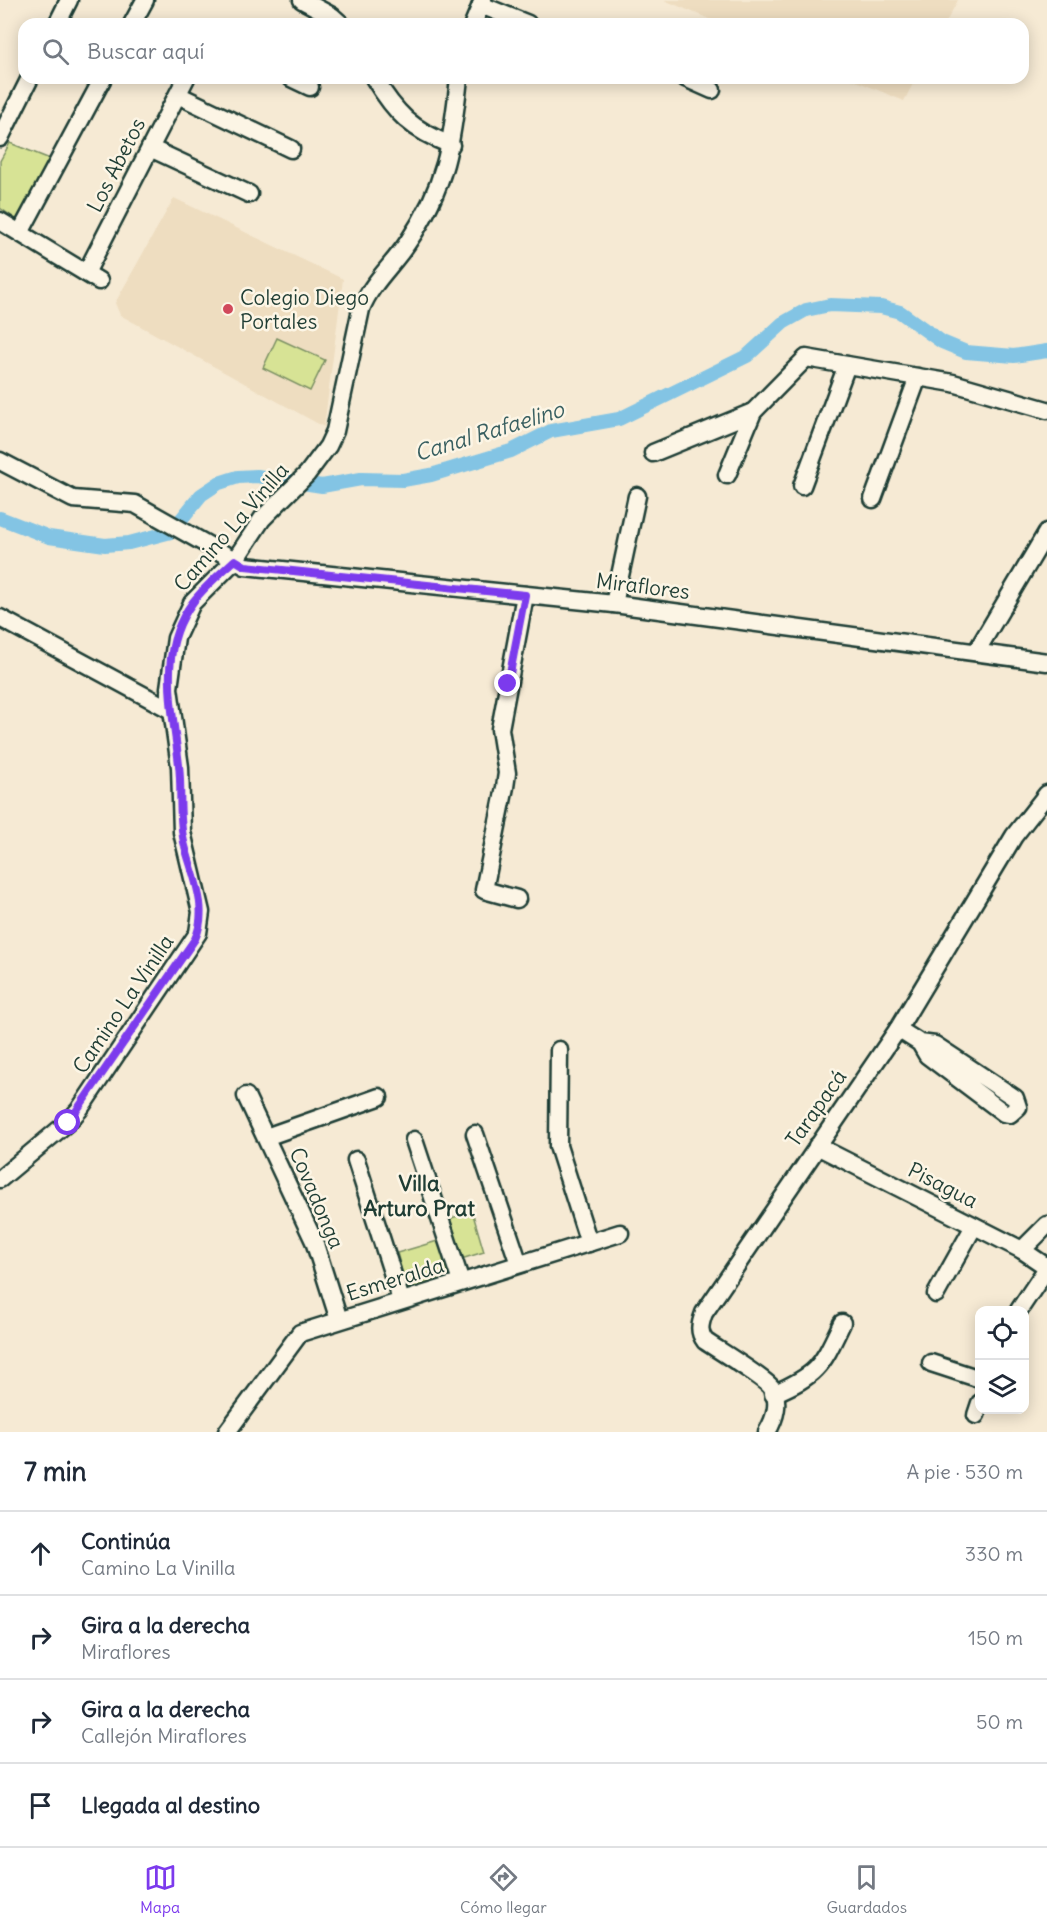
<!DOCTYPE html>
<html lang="es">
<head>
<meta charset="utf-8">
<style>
	body { margin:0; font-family:Delius,sans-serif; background:#f2f2f3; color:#1f2937 }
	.controls { position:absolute; right:18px; bottom:18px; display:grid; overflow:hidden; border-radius:12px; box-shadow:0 3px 15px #0003 }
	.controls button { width:54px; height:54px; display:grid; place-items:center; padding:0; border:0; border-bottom:2px solid #e0e1e3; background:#fff; color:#1f2937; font:30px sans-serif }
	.stop { position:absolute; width:18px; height:18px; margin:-14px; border:4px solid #7c3aed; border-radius:50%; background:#fff }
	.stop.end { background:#7c3aed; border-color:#fff; box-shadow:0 2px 6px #0008 }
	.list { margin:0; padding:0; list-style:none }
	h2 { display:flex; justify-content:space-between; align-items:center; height:78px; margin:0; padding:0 24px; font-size:26px }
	h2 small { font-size:20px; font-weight:400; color:#747a83 }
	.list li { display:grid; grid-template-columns:39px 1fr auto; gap:18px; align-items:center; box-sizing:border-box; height:84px; padding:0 24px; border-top:2px solid #e0e1e3 }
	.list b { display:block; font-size:22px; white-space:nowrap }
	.list p { margin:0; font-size:20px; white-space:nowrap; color:#747a83 }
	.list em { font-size:20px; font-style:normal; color:#747a83 }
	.icon { flex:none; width:33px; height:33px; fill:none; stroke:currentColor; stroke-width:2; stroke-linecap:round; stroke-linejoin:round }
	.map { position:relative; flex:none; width:1047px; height:1432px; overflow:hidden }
	.search { position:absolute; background:#fff; box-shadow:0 3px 15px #0003; left:18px; right:18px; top:18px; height:66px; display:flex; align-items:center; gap:15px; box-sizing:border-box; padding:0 21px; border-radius:18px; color:#747a83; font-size:22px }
	.sheet { height:414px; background:#fff }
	nav { display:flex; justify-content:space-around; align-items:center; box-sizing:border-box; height:84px; border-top:2px solid #e0e1e3; background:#fff; font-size:16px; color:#747a83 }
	nav a { display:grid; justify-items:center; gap:3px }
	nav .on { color:#7c3aed }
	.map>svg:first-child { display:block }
	.built { fill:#eeddc0 }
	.green { fill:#d7e395; stroke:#7b9064; stroke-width:1.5 }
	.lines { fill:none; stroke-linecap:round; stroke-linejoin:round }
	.canal { stroke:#83c4e4; stroke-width:14 }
	.minor-casing { stroke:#1f3d34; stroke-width:21 }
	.minor { stroke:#fcf5e5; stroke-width:16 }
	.route { stroke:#7c3aed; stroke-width:8 }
	.poi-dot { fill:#d1495b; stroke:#fcf5e5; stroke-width:2 }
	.labels { text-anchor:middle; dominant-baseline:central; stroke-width:5; stroke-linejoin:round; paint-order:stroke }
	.street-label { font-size:21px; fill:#1f3d34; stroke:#fcf5e5 }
	.poi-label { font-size:21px; fill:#1f3d34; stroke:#fcf5e5; text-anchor:start }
	.water-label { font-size:22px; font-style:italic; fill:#385f60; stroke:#fcf5e5 }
	.neighbourhood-label { font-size:22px; font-weight:bold; fill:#1f3d34; stroke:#fcf5e5 }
</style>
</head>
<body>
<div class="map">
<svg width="1047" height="1432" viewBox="0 0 1047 1432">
	<rect width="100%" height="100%" fill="#f6ead4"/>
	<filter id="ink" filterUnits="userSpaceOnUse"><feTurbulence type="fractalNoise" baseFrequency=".0167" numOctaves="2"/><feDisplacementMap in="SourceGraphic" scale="12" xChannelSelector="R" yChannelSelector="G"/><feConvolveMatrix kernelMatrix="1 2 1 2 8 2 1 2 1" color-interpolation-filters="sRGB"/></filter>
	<g filter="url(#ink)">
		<g class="built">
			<path d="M664,0h294l-13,24h-224z"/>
			<path d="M849,78h67l-12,23z"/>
			<path d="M174,198l169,81 -19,148 -204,-112 -5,-12z"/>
		</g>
		<g class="green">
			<path d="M10,143l40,16 -31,62 -19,-13v-47z"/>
			<path d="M277,338l48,22 -15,31 -47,-23z"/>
			<path d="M472,1211l12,41 -23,7 -12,-40z"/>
			<path d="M441,1240l13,38 -46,15 -11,-40z"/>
		</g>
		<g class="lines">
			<path class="canal" d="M0,518l49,19 56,8 24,-2 42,-11 30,-37 18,-12 19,-6 19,-1 65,10 39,-7 42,1 28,-5 80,-24 40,-20 68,-12 128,-63 36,-33 23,-13 24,-5 51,2 19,5 42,30 24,10 48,4 33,-5"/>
			<g class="minor-casing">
				<g id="minor">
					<path d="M302,0l30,16 9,8"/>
					<path d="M481,5l47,19"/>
					<path d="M57,24l12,-24"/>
					<path d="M132,24l13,-24"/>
					<path d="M473,24l10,-24"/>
					<path d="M291,78l19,9"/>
					<path d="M374,78c22,36 38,52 77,67"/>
					<path d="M685,78l27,12"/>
					<path d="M178,95l113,54"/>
					<path d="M0,138l30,-60"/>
					<path d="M150,148l99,46"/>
					<path d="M0,221l99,60"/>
					<path d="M20,233l83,-155"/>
					<path d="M86,273l100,-195"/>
					<path d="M653,453l100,-41"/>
					<path d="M0,461l73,38 62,5 110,62 369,38 433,58"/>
					<path d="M727,475l26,-63 53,-54 147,25 94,27"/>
					<path d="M802,486l45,-121"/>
					<path d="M873,499l45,-122"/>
					<path d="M614,604l23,-108"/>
					<path d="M0,618l171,92"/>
					<path d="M976,652l71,-120"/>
					<path d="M517,899l-33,-9 21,-103 2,-14 -7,-44 25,-134"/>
					<path d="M898,1029l22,14 15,2 80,53 3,9 -8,7 -6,-1 -77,-58 -7,-12"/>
					<path d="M559,1050l-1,96 31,97"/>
					<path d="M246,1096l68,145 25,79"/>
					<path d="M475,1134l44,130"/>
					<path d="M266,1137l113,-40"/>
					<path d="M414,1140l47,142"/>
					<path d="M817,1146l205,104 25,17"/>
					<path d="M356,1160l45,140"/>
					<path d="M0,1179l67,-56 12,-13 119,-177 3,-21 -19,-80 -2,-65 -11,-79 7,-50 16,-35 43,-43 27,-41 45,-45 21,-28 7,-15 26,-122c10,-26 32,-44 47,-67 38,-56 44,-99 51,-164"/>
					<path d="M1022,1250l25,-25"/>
					<path d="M936,1294l38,-68"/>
					<path d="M1019,1310l28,-42"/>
					<path d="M931,1363l49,16"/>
					<path d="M773,1394c46,-20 48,-27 69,-71"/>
					<path d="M976,1415l4,-12"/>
					<path d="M227,1432l73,-99 320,-100"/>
					<path d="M767,1432c8,-13 14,-32 4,-45 -8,-10 -53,-37 -66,-46 -7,-9 -5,-17 -1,-28l194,-284 116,-193 33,-42"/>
				</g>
			</g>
			<use href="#minor" class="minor"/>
		</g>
	</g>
	<g class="lines" filter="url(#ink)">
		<path class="route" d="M68,1123l127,-184c15,-32 -4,-66 -11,-97 -6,-26 -2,-52 -5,-77 -6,-56 -23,-114 14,-163 12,-16 28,-29 42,-42l10,6 280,29 -17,89"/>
	</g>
	<circle class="poi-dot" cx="228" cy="309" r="6"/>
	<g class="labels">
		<g class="street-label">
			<text transform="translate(116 165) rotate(-63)">Los Abetos</text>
			<text transform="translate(231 527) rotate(-49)">Camino La Vinilla</text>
			<text transform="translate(643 586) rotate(7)">Miraflores</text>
			<text transform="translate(123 1004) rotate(-56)">Camino La Vinilla</text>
			<text transform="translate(816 1108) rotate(-55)">Tarapacá</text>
			<text transform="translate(943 1185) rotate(27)">Pisagua</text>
			<text transform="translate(317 1198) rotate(67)">Covadonga</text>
			<text transform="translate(395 1279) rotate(-17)">Esmeralda</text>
		</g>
		<g class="poi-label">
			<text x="240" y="297">Colegio Diego<tspan x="240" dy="24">Portales</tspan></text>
		</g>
		<g class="water-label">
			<text transform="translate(489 431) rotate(-17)">Canal Rafaelino</text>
		</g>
		<g class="neighbourhood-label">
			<text x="419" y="1183">Villa<tspan x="419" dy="25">Arturo Prat</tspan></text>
		</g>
	</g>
</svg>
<div class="controls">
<button><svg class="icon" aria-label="locate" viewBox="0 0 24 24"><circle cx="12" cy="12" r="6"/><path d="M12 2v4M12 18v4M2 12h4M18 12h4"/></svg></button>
<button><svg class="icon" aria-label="layers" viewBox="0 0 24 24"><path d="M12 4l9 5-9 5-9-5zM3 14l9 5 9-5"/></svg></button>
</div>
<div class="stop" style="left:68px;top:1123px"></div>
<div class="stop end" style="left:508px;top:684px"></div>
<div class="search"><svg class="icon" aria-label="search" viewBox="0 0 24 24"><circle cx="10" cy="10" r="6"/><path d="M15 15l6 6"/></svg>Buscar aquí</div>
</div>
<section class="sheet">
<h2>7 min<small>A pie · 530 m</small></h2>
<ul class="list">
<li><svg class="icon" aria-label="ahead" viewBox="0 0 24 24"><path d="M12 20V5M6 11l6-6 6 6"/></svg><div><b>Continúa</b><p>Camino La Vinilla</p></div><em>330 m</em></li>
<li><svg class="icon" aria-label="right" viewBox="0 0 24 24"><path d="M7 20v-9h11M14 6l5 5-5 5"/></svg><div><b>Gira a la derecha</b><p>Miraflores</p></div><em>150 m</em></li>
<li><svg class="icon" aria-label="right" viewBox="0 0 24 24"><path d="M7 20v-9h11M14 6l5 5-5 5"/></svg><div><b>Gira a la derecha</b><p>Callejón Miraflores</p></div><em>50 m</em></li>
<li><svg class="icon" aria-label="arrive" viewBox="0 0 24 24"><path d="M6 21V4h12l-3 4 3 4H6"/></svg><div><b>Llegada al destino</b></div></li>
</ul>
</section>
<nav>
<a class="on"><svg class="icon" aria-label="map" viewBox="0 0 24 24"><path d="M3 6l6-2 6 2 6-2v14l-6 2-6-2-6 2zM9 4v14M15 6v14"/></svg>Mapa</a>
<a><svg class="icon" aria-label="directions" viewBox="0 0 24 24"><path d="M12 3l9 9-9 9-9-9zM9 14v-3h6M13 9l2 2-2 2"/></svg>Cómo llegar</a>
<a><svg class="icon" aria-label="saved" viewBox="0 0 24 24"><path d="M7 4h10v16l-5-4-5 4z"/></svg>Guardados</a>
</nav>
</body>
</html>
